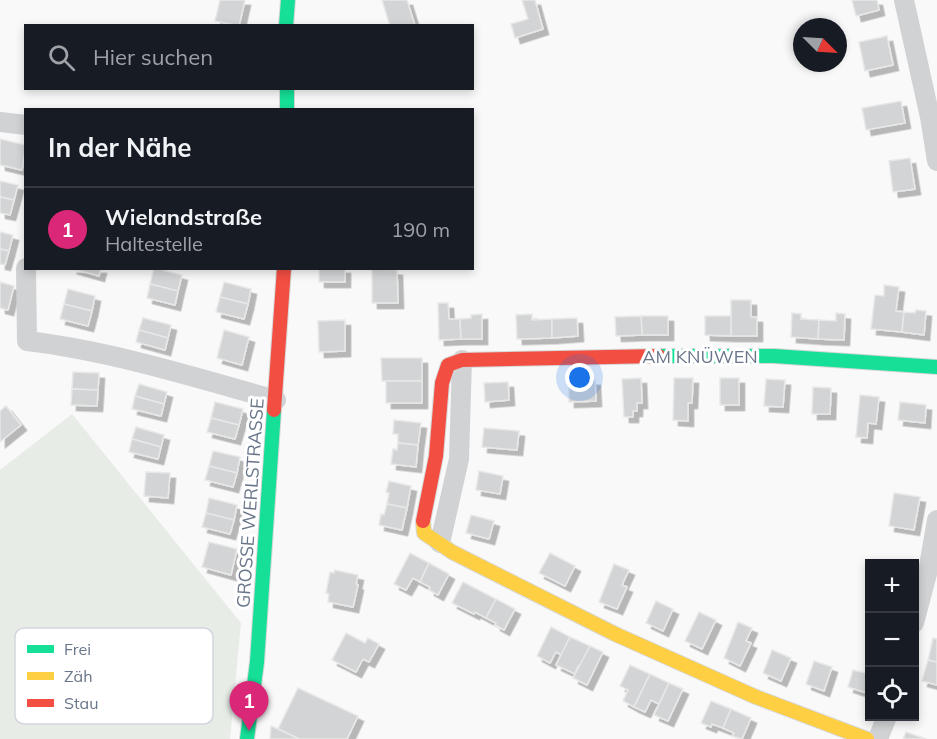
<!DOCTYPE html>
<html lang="de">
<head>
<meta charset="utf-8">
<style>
	body { margin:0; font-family:Mulish,sans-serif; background:#20242c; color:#f1f3f6 }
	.controls { position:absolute; right:18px; bottom:18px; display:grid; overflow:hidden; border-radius:0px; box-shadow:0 3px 9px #0003 }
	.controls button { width:54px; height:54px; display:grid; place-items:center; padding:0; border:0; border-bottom:2px solid #363941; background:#171b24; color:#f1f3f6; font:30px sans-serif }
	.compass { position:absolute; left:793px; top:18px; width:54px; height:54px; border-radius:50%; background:#171b24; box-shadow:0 3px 9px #0003; rotate:114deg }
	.you { position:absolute; left:580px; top:378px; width:21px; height:21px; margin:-15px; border:4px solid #fff; border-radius:50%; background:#1a73e8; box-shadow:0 0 0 9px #1a73e833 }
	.badge { display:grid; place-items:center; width:39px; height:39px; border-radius:50%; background:#db2777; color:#fff; font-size:20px; font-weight:700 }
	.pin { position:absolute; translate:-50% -50px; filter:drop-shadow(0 2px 3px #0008) }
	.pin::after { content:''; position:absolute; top:32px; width:21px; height:18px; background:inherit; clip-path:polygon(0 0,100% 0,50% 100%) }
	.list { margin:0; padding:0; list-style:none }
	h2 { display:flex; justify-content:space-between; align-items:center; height:78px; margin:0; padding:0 24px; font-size:26px }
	h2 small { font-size:20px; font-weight:400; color:#9ea1a6 }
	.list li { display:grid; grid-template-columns:39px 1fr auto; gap:18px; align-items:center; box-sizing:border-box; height:84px; padding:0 24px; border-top:2px solid #363941 }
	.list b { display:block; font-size:22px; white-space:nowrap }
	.list p { margin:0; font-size:20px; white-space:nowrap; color:#9ea1a6 }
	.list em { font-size:20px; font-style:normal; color:#9ea1a6 }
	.icon { flex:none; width:33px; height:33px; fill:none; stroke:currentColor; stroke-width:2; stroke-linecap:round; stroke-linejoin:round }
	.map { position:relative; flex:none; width:937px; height:739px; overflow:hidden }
	.search { position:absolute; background:#171b24; box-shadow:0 3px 9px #0003; left:24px; top:24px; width:450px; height:66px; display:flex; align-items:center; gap:15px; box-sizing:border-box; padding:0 21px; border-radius:0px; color:#9ea1a6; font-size:22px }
	.panel { position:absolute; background:#171b24; box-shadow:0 3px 9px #0003; left:24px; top:108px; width:450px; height:162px; border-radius:0px }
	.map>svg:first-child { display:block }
	.green { fill:#e8ece7 }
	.building { fill:#d3d4d5; stroke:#e8e8e8; stroke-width:1.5; filter:url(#shadow) }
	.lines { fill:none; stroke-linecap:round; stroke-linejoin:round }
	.fast-casing { stroke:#d6d7d8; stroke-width:16 }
	.slow-casing { stroke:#d6d7d8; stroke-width:16 }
	.jam-casing { stroke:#d6d7d8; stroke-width:16 }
	.street { stroke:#d1d2d4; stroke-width:20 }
	.fast { stroke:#16e098; stroke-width:14 }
	.slow { stroke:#ffcf43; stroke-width:14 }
	.jam { stroke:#f24e42; stroke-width:14 }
	.labels { text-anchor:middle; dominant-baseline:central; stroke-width:6; stroke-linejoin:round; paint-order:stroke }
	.street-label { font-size:18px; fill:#697589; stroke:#fff }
	.key { fill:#fff; stroke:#d2d6dc; stroke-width:1.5 }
	.key-label { font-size:16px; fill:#697589 }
</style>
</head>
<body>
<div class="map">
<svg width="937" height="739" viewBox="0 0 937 739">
	<defs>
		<filter id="shadow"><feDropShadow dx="5.5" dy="5.5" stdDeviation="0" flood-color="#0004"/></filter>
	</defs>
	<rect width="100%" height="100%" fill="#f9f9f9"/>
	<path class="green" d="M72,414l169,209 -11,116h-230v-269z"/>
	<g class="building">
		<path d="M220,0h25l-6,26 -24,-5z"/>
		<path d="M382,0h25l8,26h-25z"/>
		<path d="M522,0h13l8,29 -28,9 -4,-14 17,-5z"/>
		<path d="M852,0h25l2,10 -23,6z"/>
		<path d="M887,36l6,29 -28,6 -6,-29z"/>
		<path d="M901,101l4,22 -39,7 -4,-22z"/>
		<path d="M0,139l26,6 -4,25 -22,-5z"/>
		<path d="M910,158l5,31 -22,3 -4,-31z"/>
		<path d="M0,181l18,4 -4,15 -14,-3z"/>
		<path d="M0,197l14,3 -4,15 -10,-2z"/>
		<path d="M0,232l13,3 -4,16 -9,-2z"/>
		<path d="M0,249l9,2 -4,14 -5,-1z"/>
		<path d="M71,268h30l-2,8z"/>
		<path d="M154,268l28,7 -4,16 -28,-7z"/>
		<rect x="319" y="268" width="26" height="14"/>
		<path d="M372,268l25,2 1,33h-26z"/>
		<path d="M0,282l14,4 -6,24 -8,-2z"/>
		<path d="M224,282l27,7 -3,15 -28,-7z"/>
		<path d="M150,284l28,7 -3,14 -28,-7z"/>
		<path d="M884,285l15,2 -3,24 8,1 -2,20 -31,-3 4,-34 9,1z"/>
		<path d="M68,289l27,7 -3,15 -28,-7z"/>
		<path d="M220,297l28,7 -4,15 -28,-7z"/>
		<path d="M731,300h20v17h6v19h-26z"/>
		<path d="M438,303h10l1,16h11l1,20 -22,1z"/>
		<path d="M64,304l28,7 -4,15 -28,-7z"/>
		<path d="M916,310l10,1 -2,24 -22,-3 2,-20 11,1z"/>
		<path d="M792,313l9,1v5l18,1 -1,19 -27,-2z"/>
		<path d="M836,313l9,1 -1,26 -26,-1 1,-19 17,1z"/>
		<path d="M482,314v25h-21l-1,-20 11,-1v-3z"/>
		<path d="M532,314v6l20,-1v19l-35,1 -1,-24z"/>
		<path d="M641,316h27v19h-26z"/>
		<path d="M641,316l1,19 -26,1 -1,-19z"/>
		<path d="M705,316h26v20l-26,-1z"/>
		<path d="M143,318l28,7 -3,13 -29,-8z"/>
		<path d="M577,318l1,18 -26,2v-19z"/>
		<path d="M345,320v31l-26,1 -1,-31z"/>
		<path d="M139,330l29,8 -3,12 -29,-8z"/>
		<path d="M224,330l25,7 -7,28 -25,-7z"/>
		<path d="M381,358h41v23h-40z"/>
		<path d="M73,372l26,1 -1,17 -26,-1z"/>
		<path d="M641,378l1,25h-5v8h-4v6h-9l-2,-38z"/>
		<path d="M674,378h19l-1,25h-4v18l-15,-1z"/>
		<rect x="720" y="378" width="19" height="27"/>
		<path d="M766,379l19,1 -2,27 -19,-1z"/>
		<path d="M569,380h26l1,21 -27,1z"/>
		<rect x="386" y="381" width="36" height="22"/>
		<path d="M508,382l1,18 -24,2 -1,-19z"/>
		<path d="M139,384l28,8 -3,12 -29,-8z"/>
		<path d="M813,387l18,1 -1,26h-18z"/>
		<path d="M72,389l26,1 -1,16 -26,-1z"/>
		<path d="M860,395l19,2 -3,27 -8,-1 -1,15 -11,-1z"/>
		<path d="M135,396l29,8 -3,12 -29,-7z"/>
		<path d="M215,402l28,7 -4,16 -28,-7z"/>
		<path d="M900,402l26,3 -1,18 -27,-3z"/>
		<path d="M6,406l15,19 -21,17v-31z"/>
		<path d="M211,418l28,7 -4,14 -28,-7z"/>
		<path d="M394,420l27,3 -3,22 -20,-2v-9h-5z"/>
		<path d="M136,427l28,8 -3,12 -29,-8z"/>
		<path d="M484,428l35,3 -2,19 -35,-3z"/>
		<path d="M132,439l29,8 -3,12 -29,-7z"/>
		<path d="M398,443l20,2 -2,22 -25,-3 2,-15 4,1z"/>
		<path d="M213,451l27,6 -3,16 -28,-7z"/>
		<path d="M209,466l28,7 -4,14 -28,-7z"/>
		<path d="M479,471l24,5 -3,18 -24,-4z"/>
		<path d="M146,472l24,1 -2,25 -24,-2z"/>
		<path d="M389,481l22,5 -4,22 -20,-4 2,-11 -3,-1z"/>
		<path d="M894,493l26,4 -6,33 -25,-4z"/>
		<path d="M209,498l28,7 -3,15 -28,-7z"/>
		<path d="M387,504l20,4 -5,22 -23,-5 2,-11 3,1z"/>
		<path d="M206,513l28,7 -4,14 -28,-7z"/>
		<path d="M471,515l23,6 -5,18 -23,-6z"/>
		<path d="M209,542l28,7 -6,26 -29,-8z"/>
		<path d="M410,553l19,10 -9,19 -7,-4 -7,12 -12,-6z"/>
		<path d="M550,553l25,13 -10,20 -26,-13z"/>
		<path d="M429,563l20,11 -11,21 -9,-5 1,-3 -10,-5z"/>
		<path d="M614,564l15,6 -7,15 5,2 -10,22 -18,-7z"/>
		<path d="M335,570l23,5 -2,9 2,1 -5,22 -25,-5 1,-8 -3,-1 4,-21 4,1z"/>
		<path d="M463,582l33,17 -10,19 -11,-6 -1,2 -22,-11z"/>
		<path d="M496,599l19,10 -11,21 -9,-5 1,-2 -10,-5z"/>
		<path d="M656,601l17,8 -10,22 -17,-8z"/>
		<path d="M699,612l17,8 -14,29 -17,-8z"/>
		<path d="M738,622l14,6 -6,13 5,2 -11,23 -16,-8z"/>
		<path d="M551,627l19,10 -8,18 -6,-3 -6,11 -13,-7z"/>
		<path d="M346,633l19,10 3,-5 11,6 -10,18 -6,-3 -7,13 -24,-12z"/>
		<path d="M570,637l20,9 -10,21 -2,-1 -3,8 -19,-9z"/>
		<path d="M933,638l4,1v23l-9,-2z"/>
		<path d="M590,646l13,6 -16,33 -14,-7z"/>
		<path d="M772,650l19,8 -10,23 -18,-8z"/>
		<path d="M928,660l9,2v23l-15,-4z"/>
		<path d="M814,661l18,6 -8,24 -18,-7z"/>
		<path d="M630,665l20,9 -16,33 -11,-6 5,-11 -8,-4z"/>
		<path d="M853,670l17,4v20l-22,-7z"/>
		<path d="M650,674l19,9 -10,21 -8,-4 -6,12 -11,-5z"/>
		<path d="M669,683l14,6 -15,32 -14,-6z"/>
		<path d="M298,688l60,28 -11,23h-48l-21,-10z"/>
		<path d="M711,701l20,8 -8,19 -11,-4 -1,3 -10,-4z"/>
		<path d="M731,709l20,9 -9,21 -10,-3 2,-3 -11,-5z"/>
		<path d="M271,726l7,3 21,10h-29z"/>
		<path d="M906,732l20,7h-23z"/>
	</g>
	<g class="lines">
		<g class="fast-casing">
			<g id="fast">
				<path d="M286,26l2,-26"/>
				<path d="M287,88v22"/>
				<path d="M659,356h115l163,11"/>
				<path d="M247,739l10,-77 17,-252"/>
			</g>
		</g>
		<g class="slow-casing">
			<path id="slow" d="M423,521l1,12 28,19 163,82 141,63 111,42"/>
		</g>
		<g class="jam-casing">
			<g id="jam">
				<path d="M274,410l10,-142"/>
				<path d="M423,521l13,-65 6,-73 6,-18 14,-5 197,-4"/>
			</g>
		</g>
		<g class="street">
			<path d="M904,0l26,117 7,44"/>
			<path d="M0,122l26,3"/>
			<path d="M26,268l1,73c84,10 167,36 249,59"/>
			<path d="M440,543l19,-84 3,-99"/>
			<path d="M914,623l15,-57 8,-46"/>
			<path d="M878,739l9,-23"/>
		</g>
		<use href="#fast" class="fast"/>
		<use href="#slow" class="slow"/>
		<use href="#jam" class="jam"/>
	</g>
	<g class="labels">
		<g class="street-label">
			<text x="700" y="356">AM KNÜWEN</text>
			<text transform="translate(250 503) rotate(-86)">GROSSE WERLSTRASSE</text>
		</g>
	</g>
	<rect x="15" y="628" width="198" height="96" rx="9" class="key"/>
	<rect x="27" y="645" width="27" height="8" fill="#16e098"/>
	<rect x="27" y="672" width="27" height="8" fill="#ffcf43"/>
	<rect x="27" y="699" width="27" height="8" fill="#f24e42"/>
	<g class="key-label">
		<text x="64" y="655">Frei</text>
		<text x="64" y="682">Zäh</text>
		<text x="64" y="709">Stau</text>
	</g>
</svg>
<div class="controls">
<button>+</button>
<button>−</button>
<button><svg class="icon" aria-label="locate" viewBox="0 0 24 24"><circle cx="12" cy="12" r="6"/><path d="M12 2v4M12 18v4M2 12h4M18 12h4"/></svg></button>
</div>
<svg class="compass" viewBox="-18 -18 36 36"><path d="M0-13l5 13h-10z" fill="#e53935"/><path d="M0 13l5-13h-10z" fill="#9ea1a6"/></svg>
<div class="you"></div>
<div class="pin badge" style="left:249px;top:731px">1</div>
<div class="search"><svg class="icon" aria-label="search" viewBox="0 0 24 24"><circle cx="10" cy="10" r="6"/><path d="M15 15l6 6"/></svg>Hier suchen</div>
<section class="panel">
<h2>In der Nähe<small></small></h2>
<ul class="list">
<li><span class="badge">1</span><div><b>Wielandstraße</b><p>Haltestelle</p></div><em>190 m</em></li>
</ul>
</section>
</div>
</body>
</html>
